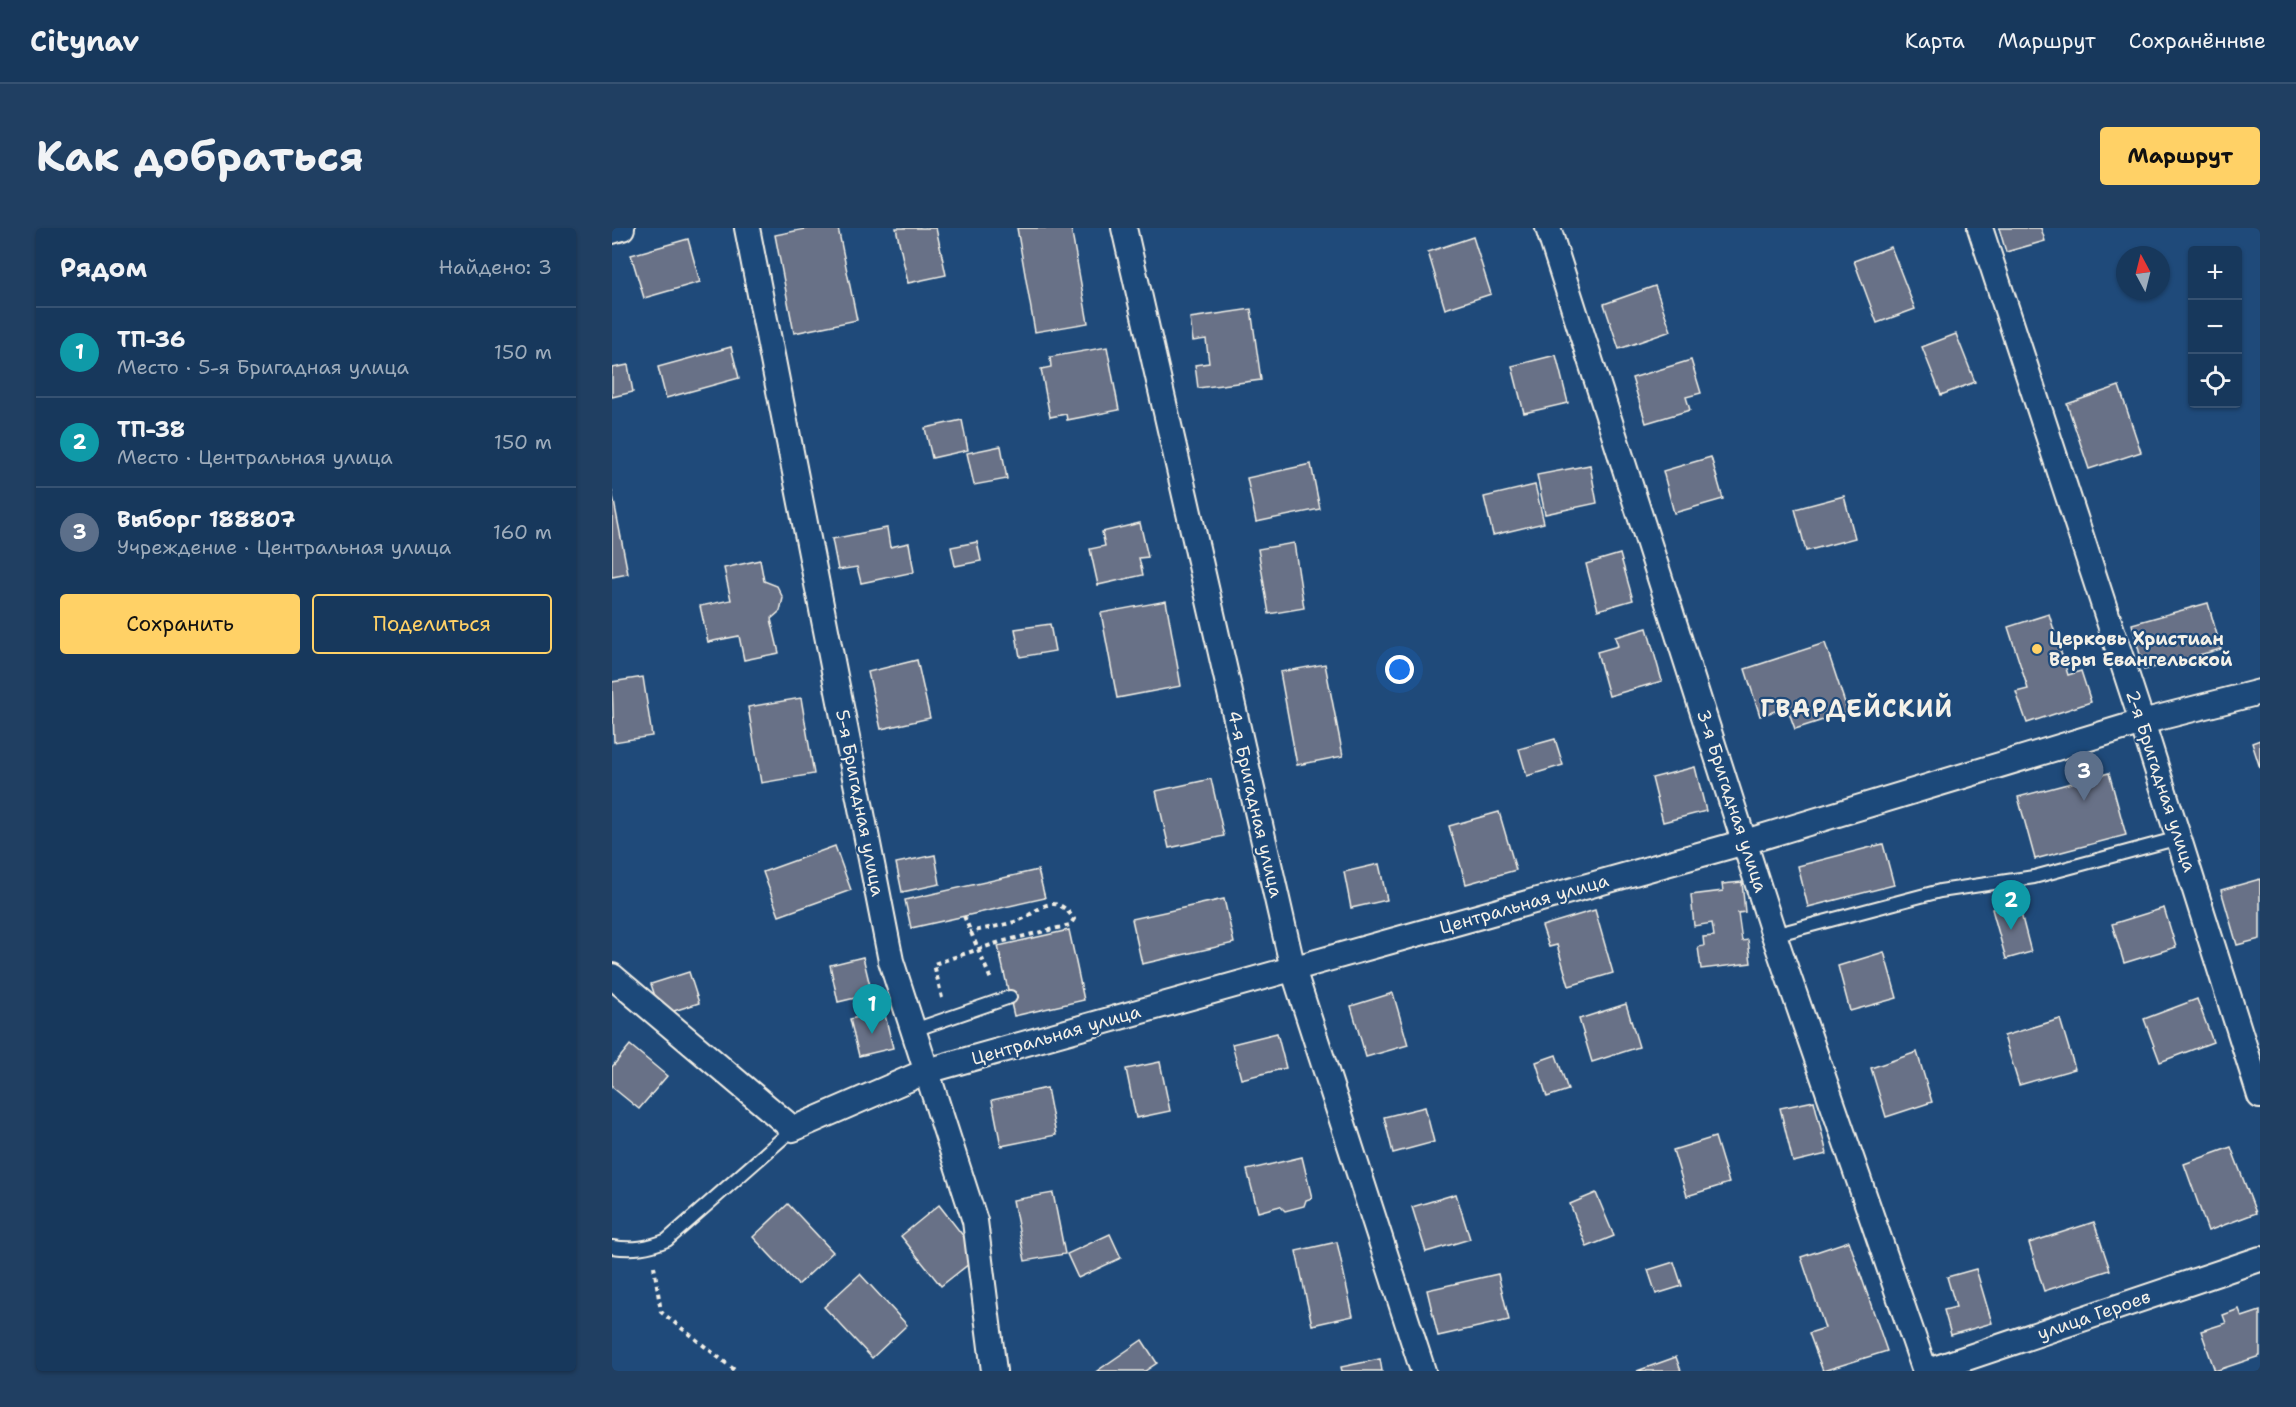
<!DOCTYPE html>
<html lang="ru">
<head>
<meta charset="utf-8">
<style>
	body { margin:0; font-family:"Shantell Sans",sans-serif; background:#203f62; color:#f1f3f6 }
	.controls { position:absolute; right:18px; top:18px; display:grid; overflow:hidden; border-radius:6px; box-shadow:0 2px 4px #0004 }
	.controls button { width:54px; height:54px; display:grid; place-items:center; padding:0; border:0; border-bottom:2px solid #365272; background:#17385c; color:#f1f3f6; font:30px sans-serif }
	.compass { position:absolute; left:1504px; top:18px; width:54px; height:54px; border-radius:50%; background:#17385c; box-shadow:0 2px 4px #0004; rotate:353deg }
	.you { position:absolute; left:788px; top:442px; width:21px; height:21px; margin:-15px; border:4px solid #fff; border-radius:50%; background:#1a73e8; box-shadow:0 0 0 9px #1a73e833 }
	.badge { display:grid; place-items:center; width:39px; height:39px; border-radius:50%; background:#ffd166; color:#fff; font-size:20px; font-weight:700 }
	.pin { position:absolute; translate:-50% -50px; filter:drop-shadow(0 2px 3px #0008) }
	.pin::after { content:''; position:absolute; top:32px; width:21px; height:18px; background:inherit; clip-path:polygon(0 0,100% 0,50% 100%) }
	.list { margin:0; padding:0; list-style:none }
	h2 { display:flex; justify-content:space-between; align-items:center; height:78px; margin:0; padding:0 24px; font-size:26px }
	h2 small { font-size:20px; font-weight:400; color:#9eacbb }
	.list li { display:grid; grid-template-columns:39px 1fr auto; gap:18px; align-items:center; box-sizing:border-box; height:90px; padding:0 24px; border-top:2px solid #365272 }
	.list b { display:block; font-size:22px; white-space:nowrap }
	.list p { margin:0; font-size:20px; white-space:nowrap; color:#9eacbb }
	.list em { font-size:20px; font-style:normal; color:#9eacbb }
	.actions { display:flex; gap:12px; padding:18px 24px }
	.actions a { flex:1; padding:14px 0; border:2px solid #ffd166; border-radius:6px; text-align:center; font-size:21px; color:#ffd166 }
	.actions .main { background:#ffd166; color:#111 }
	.icon { flex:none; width:33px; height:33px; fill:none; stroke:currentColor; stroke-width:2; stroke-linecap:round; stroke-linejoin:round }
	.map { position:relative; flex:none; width:1648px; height:1143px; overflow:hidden; border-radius:6px }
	header { display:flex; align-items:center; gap:36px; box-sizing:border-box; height:84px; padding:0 30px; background:#17385c; border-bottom:2px solid #365272 }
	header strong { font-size:28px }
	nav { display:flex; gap:33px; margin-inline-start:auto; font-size:21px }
	.intro { display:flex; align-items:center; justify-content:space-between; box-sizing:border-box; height:144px; padding:0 36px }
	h1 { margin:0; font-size:42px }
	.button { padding:15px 27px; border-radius:6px; background:#ffd166; color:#111; font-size:21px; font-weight:700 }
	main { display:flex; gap:36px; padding:0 36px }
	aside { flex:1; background:#17385c; border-radius:6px; box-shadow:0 2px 4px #0004 }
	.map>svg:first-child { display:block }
	.building { fill:#677187; stroke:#f4f1e8; stroke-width:1.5 }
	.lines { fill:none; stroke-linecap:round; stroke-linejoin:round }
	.lane-casing { stroke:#f4f1e8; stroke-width:16 }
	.street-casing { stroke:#f4f1e8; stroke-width:28 }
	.path { stroke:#f4f1e8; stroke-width:4; stroke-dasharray:4.5 4.5; stroke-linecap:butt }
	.lane { stroke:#1f4a7a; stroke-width:12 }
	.street { stroke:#1f4a7a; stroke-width:24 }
	.poi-dot { fill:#ffd166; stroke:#1f4a7a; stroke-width:2 }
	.labels { text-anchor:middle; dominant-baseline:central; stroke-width:4.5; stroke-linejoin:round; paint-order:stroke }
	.poi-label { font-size:18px; font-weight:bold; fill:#f4f1e8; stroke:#1f4a7a; text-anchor:start }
	.street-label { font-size:18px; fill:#f4f1e8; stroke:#1f4a7a }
	.district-label { font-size:24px; font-weight:bold; letter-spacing:1.5px; fill:#f4f1e8; stroke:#1f4a7a }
</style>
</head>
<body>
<header>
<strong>Citynav</strong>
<nav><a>Карта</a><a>Маршрут</a><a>Сохранённые</a></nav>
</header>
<div class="intro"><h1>Как добраться</h1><a class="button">Маршрут</a></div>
<main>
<aside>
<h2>Рядом<small>Найдено: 3</small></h2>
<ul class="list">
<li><span class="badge" style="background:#0f9aa8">1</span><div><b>ТП-36</b><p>Место · 5-я Бригадная улица</p></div><em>150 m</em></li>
<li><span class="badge" style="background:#0f9aa8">2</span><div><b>ТП-38</b><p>Место · Центральная улица</p></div><em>150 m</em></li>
<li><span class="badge" style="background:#5c6f8a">3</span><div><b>Выборг 188807</b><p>Учреждение · Центральная улица</p></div><em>160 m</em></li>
</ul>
<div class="actions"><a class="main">Сохранить</a><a>Поделиться</a></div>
</aside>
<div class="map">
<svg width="1648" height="1143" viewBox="0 0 1648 1143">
	<rect width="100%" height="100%" fill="#1f4a7a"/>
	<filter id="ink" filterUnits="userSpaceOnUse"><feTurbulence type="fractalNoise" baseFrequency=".0167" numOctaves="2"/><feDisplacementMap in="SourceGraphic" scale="12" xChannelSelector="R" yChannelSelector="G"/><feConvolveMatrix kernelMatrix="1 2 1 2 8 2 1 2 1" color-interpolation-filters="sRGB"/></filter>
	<g filter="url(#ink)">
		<g class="building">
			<path d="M198,0h28l19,92 -63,13 -19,-98z"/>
			<path d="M284,0h40l10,47 -38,8z"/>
			<path d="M405,0h54l17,95 -53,9z"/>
			<path d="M1387,0h42l4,13 -39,11z"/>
			<path d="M861,9l18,57 -46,15 -17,-57z"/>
			<path d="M76,11l12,43 -56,16 -13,-43z"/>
			<path d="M1279,19l24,62 -38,14 -23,-62z"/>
			<path d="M1043,58l16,45 -52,18 -15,-45z"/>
			<path d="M639,81l10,71 -63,8 -3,-23 14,-2 -3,-24 -13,2 -3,-23z"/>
			<path d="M1344,106l19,48 -34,13 -19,-48z"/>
			<path d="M119,119l8,31 -73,20 -8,-31z"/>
			<path d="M495,119l12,63 -52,10 -1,-6 -16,3 -9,-48 10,-2 -1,-10z"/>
			<path d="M944,127l12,48 -44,10 -12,-47z"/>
			<path d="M1079,132l10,33 -15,4 4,13 -44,13 -14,-45z"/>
			<path d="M16,137l5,27 -21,5v-29z"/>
			<path d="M1507,158l22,66 -52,17 -22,-65z"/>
			<path d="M350,192l6,30 -36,8 -7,-30z"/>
			<path d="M389,218l6,33 -33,6 -7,-32z"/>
			<path d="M1099,229l12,42 -49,14 -11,-42z"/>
			<path d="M699,236l9,45 -64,13 -9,-44z"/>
			<path d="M978,237l7,38 -52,11 -8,-39z"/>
			<path d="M923,257l9,38 -51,12 -9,-38z"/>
			<path d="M0,263l16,83 -16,3z"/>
			<path d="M1232,268l11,42 -49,13 -11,-42z"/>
			<path d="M528,295l8,34 -9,1 4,17 -45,10 -8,-36 15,-3 -3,-14z"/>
			<path d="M275,300l3,19 19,-4 5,29 -53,11 -4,-16 -19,3 -6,-31z"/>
			<path d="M365,314l4,19 -26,5 -4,-19z"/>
			<path d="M682,315l10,65 -35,6 -11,-65z"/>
			<path d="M1008,326l13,46 -35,10 -12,-46z"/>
			<path d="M148,332l4,21 13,5 6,12 -3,13 -9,8 8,34 -35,7 -5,-24 -31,6 -8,-36 31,-6 -7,-32z"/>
			<path d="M554,373l15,85 -64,12 -16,-85z"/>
			<path d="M1596,375l13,46 -77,21 -12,-46z"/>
			<path d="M1437,386l19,61 13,-4 10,31 -64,21 -11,-31 12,-3 -20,-62z"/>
			<path d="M438,396l5,27 -35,6 -5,-28z"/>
			<path d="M1035,400l15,53 -53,15 -12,-44 21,-6 -3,-9z"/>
			<path d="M1213,415l23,69 -53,17 -8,-22 -27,9 -15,-47z"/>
			<path d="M305,432l13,58 -49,11 -13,-57z"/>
			<path d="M713,436l18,92 -46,9 -17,-93z"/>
			<path d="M31,449l9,59 -38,6 -2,-60z"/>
			<path d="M189,470l13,76 -53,9 -13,-76z"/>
			<path d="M943,511l8,26 -36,11 -8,-27z"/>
			<path d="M1648,512v28l-8,-25z"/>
			<path d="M1083,539l11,44 -43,11 -11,-44z"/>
			<path d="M1497,545l17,62 -91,24 -17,-62z"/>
			<path d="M599,551l13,57 -55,12 -13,-57z"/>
			<path d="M887,584l17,58 -50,14 -17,-58z"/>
			<path d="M1271,616l11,41 -86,22 -10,-41z"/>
			<path d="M223,618l16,44 -72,26 -16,-44z"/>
			<path d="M323,627l5,29 -38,8 -6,-29z"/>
			<path d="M767,636l8,36 -36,8 -7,-36z"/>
			<path d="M426,642l7,28 -134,30 -6,-28z"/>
			<path d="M1648,651v60l-23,6 -16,-55z"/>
			<path d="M1130,654l3,30 -7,1 4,28 6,-1 3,23 -50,6 -3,-22 6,-1 -1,-9 11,-1 -2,-13 -18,3 -3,-31 32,-4 -1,-7z"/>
			<path d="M612,671l10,44 -92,21 -10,-45z"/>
			<path d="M1406,674l13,50 -25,7 -14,-50z"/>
			<path d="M1552,680l12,39 -52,16 -12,-39z"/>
			<path d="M983,682l18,63 -44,13 -12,-41 -8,2 -7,-21z"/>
			<path d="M457,702l15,70 -70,16 -16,-70z"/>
			<path d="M1272,724l13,46 -47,13 -12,-45z"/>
			<path d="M251,729l9,37 -34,8 -8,-37z"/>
			<path d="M77,744l10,31 -38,12 -10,-31z"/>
			<path d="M781,765l15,52 -42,12 -15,-51z"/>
			<path d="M1585,771l16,43 -53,20 -16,-43z"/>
			<path d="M1014,776l13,43 -47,15 -13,-43z"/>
			<path d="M272,783l9,37 -34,8 -9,-37z"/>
			<path d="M1448,791l15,50 -56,16 -15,-49z"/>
			<path d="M665,805l9,35 -45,11 -9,-35z"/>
			<path d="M18,817l37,31 -28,33 -27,-22v-20z"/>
			<path d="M1305,824l15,50 -46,15 -15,-49z"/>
			<path d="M944,827l12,35 -21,7 -11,-35z"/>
			<path d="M548,834l10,49 -34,7 -10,-49z"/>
			<path d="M435,860l9,47 -55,11 -9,-46z"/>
			<path d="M1202,873l13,53 -34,8 -13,-54z"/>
			<path d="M813,879l9,35 -41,11 -9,-36z"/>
			<path d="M1103,909l14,46 -42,13 -14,-46z"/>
			<path d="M1619,919l25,66 -48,18 -24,-67z"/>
			<path d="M690,929l10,41 -6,2 -2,6 -19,5 -5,-5 -22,6 -11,-42z"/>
			<path d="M441,965l12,61 -40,7 -12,-61z"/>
			<path d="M984,965l18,43 -27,11 -17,-43z"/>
			<path d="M844,966l14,45 -44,13 -14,-45z"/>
			<path d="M176,976l45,48 -35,33 -45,-48z"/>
			<path d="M327,977l40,51 -38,30 -40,-50z"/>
			<path d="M1482,994l16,48 -66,21 -15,-48z"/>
			<path d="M498,1006l11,24 -43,20 -11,-24z"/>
			<path d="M1237,1013l38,110 -64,20 -14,-38 16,-5 -24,-71z"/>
			<path d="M725,1014l16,74 -41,9 -16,-74z"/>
			<path d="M1062,1034l8,24 -26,8 -8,-24z"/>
			<path d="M1364,1041l16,54 -41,12 -7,-25 12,-3 -9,-30z"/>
			<path d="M248,1046l47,51 -35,33 -48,-51z"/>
			<path d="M886,1046l11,46 -71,16 -11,-46z"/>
			<path d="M1627,1081l3,8 18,-6v45l-45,15 -14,-40 25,-8 -3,-8z"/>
			<path d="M530,1112l15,23 -12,8h-48z"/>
			<path d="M1064,1129l5,14h-44z"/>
			<path d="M768,1131l2,12h-40l-1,-4z"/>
		</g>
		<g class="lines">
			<g class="lane-casing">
				<g id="lane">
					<path d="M1162,707l166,-44 94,-14 145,-39"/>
					<path d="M302,802l96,-33"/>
					<path d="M0,1019c21,3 36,1 55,-7l126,-111"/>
				</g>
			</g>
			<g class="street-casing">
				<g id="street">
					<path d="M135,0l144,733 84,260 19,150"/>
					<path d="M512,0l169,741 130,402"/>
					<path d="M936,0l226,707 151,436"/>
					<path d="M1368,0l162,494 118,374"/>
					<path d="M0,3l10,-3"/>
					<path d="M0,748l181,153 134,-58 818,-229 397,-120 118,-30"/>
					<path d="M1316,1143l332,-112"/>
				</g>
			</g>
			<g class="path">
				<path d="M352,688l28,66"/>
				<path d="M330,770l-8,-34 66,-22 70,-17 4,-6c-22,-32 -37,-4 -57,2 -15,5 -31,7 -47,11"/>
				<path d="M42,1038l7,46 75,59"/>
			</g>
			<use href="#lane" class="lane"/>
			<use href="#street" class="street"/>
		</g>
	</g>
	<circle class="poi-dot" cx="1425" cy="421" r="6"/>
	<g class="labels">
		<g class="poi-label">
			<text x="1437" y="411">Церковь Христиан<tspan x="1437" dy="21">Веры Евангельской</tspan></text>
		</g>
		<g class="street-label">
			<text transform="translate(1549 553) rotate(72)">2-я Бригадная улица</text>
			<text transform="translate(1120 573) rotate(72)">3-я Бригадная улица</text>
			<text transform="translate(248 575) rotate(79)">5-я Бригадная улица</text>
			<text transform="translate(643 576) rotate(77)">4-я Бригадная улица</text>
			<text transform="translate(912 676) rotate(-16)">Центральная улица</text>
			<text transform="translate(444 807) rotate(-16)">Центральная улица</text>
			<text transform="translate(1482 1087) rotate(-19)">улица Героев</text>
		</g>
		<g class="district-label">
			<text x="1245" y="481">ГВАРДЕЙСКИЙ</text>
		</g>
	</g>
</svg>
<div class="controls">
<button>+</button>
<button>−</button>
<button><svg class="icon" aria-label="locate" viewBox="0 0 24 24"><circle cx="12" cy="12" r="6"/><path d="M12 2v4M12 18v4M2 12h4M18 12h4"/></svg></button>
</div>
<svg class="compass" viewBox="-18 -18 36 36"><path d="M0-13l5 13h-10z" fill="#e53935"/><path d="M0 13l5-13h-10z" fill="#9eacbb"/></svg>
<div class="you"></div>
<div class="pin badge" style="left:260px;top:806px;background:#0f9aa8">1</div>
<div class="pin badge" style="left:1399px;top:702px;background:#0f9aa8">2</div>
<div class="pin badge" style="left:1472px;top:573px;background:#5c6f8a">3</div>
</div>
</main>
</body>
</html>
